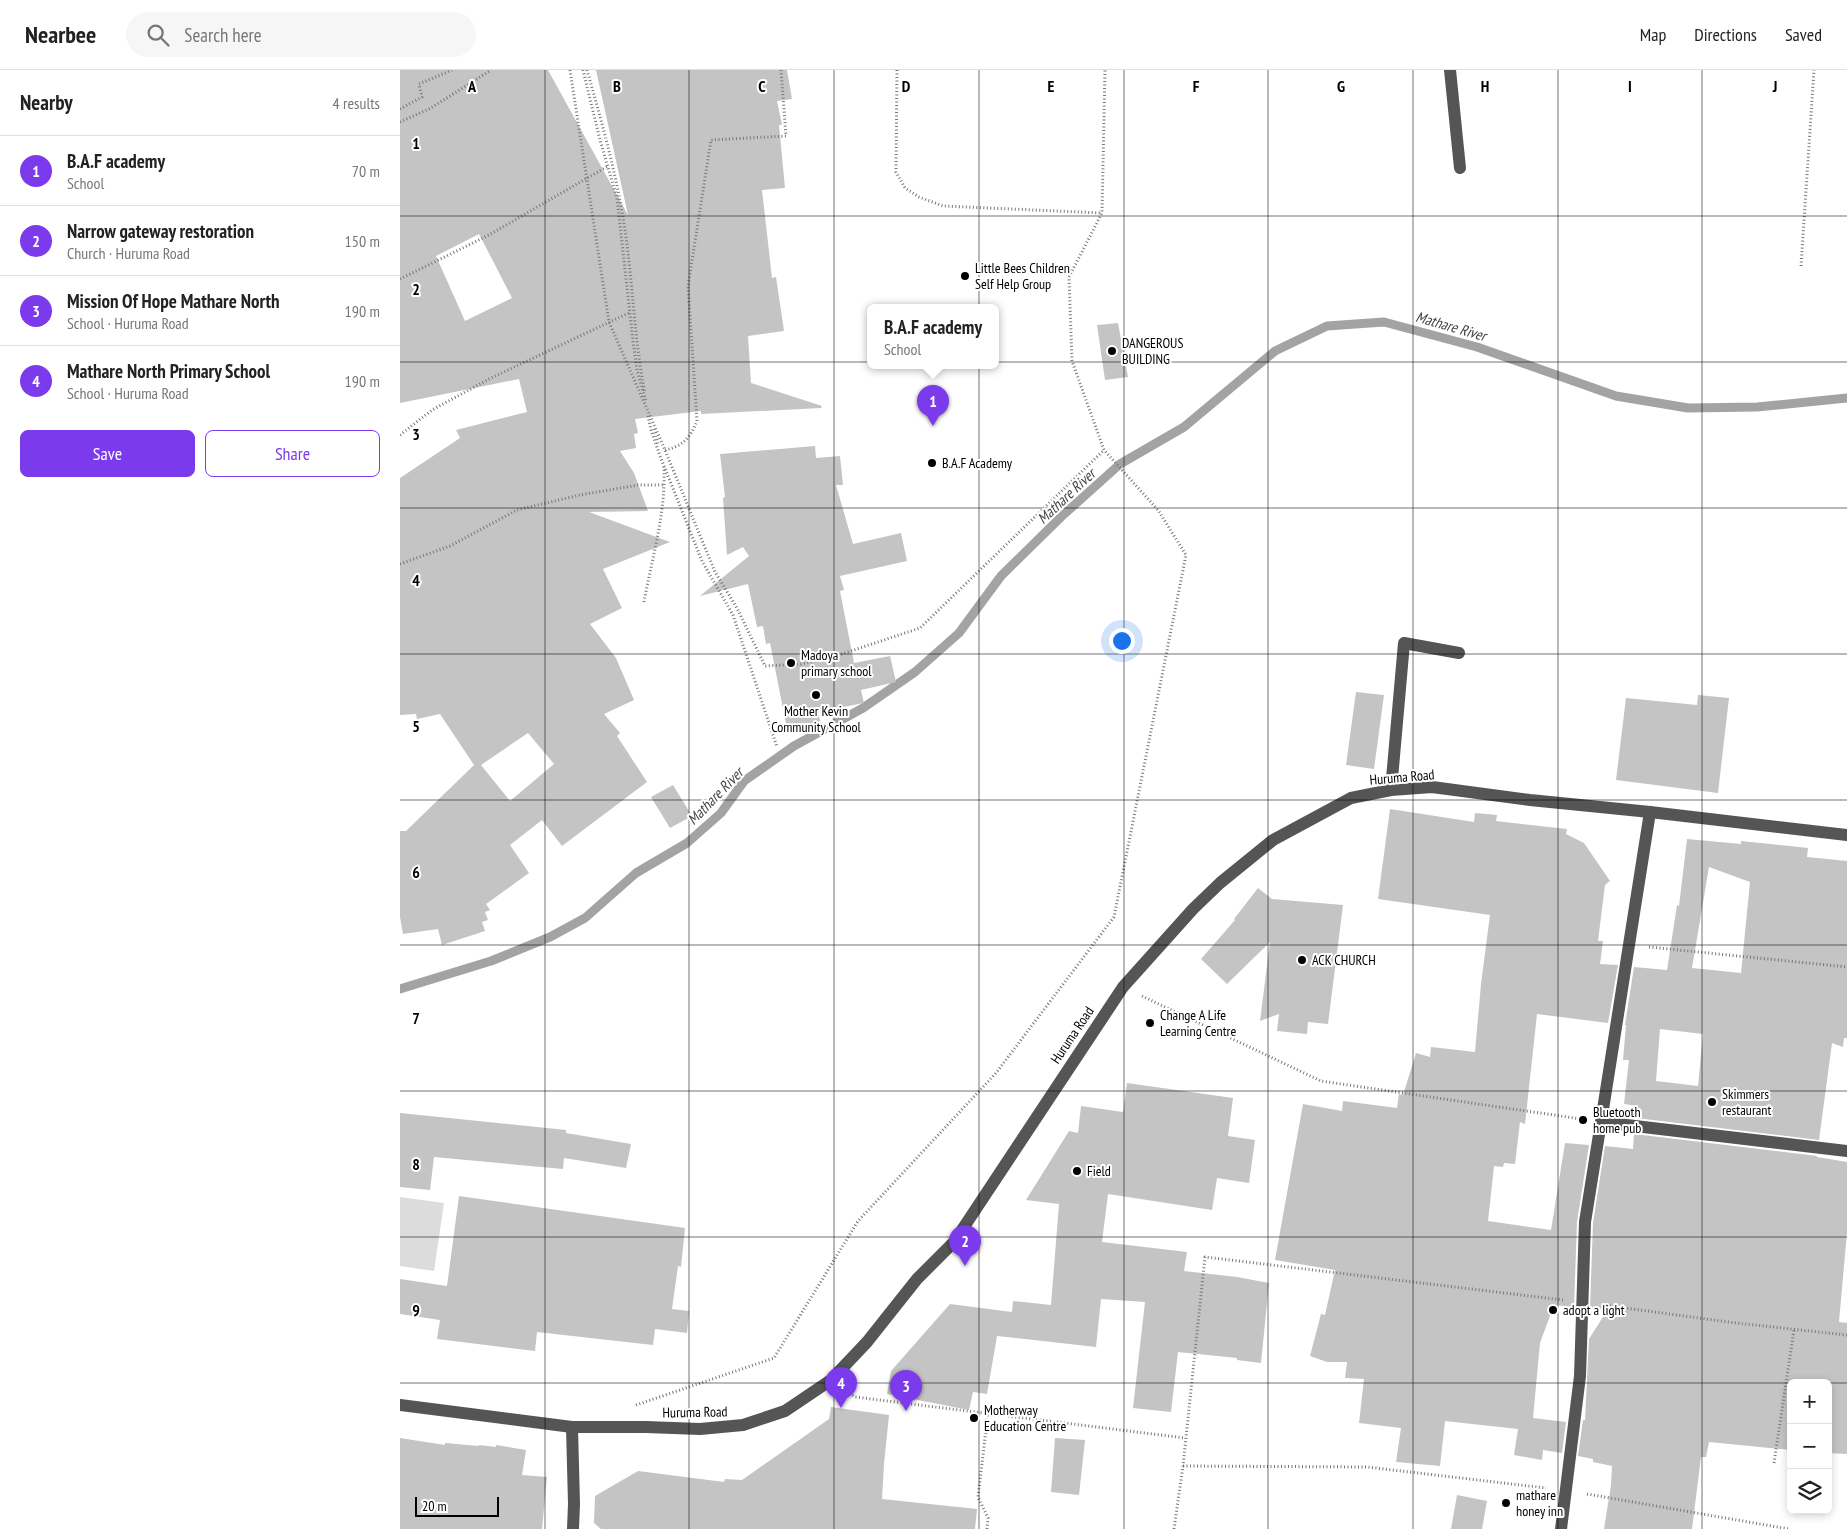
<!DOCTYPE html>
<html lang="en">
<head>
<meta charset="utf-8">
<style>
	body { margin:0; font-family:"PT Sans Narrow",sans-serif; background:#f6f6f6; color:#222 }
	.controls { position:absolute; right:15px; bottom:15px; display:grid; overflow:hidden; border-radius:8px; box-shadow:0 2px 8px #0003 }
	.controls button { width:45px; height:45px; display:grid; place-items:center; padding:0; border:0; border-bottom:1px solid #e0e0e0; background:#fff; color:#222; font:25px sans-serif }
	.scale { position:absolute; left:15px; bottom:12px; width:84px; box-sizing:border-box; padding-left:5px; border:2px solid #000; border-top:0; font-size:14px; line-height:18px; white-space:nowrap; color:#000; -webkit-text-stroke:4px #fff; paint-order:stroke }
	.you { position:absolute; left:721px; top:570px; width:18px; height:18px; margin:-12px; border:4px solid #fff; border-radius:50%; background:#1a73e8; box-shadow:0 0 0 8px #1a73e833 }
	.badge { display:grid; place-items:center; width:32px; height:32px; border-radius:50%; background:#7c3aed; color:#fff; font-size:16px; font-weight:700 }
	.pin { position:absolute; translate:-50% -41px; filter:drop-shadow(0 1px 2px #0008) }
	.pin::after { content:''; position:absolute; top:26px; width:18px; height:15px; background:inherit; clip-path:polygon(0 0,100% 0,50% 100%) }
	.popup { position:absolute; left:467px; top:234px; width:132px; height:65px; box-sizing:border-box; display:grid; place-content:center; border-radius:8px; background:#fff; filter:drop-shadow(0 1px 4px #0005); font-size:16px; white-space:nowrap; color:#767676 }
	.popup b { font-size:19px; color:#222 }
	.popup::after { content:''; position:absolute; left:50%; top:100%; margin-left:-10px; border:10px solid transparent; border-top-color:#fff }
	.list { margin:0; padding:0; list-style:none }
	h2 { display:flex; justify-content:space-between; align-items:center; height:65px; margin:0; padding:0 20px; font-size:21px }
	h2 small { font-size:16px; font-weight:400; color:#767676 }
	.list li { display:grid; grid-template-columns:32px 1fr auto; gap:15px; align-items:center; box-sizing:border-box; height:70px; padding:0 20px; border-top:1px solid #e0e0e0 }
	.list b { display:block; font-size:19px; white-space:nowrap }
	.list p { margin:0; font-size:16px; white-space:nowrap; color:#767676 }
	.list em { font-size:16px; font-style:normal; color:#767676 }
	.actions { display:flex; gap:10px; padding:15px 20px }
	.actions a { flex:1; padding:11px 0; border:1px solid #7c3aed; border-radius:8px; text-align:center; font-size:18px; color:#7c3aed }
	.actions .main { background:#7c3aed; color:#fff }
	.icon { flex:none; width:28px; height:28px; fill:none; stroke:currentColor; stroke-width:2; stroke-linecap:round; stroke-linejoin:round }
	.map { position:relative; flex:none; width:1447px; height:1459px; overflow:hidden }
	header { display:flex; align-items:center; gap:30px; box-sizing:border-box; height:70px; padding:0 25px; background:#fff; border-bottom:1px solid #e0e0e0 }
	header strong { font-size:24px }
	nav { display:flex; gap:28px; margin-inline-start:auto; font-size:18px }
	.search { width:350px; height:45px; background:#f6f6f6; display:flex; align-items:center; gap:12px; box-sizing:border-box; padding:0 18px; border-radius:28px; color:#767676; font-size:19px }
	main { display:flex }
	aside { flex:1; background:#fff }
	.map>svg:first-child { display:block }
	.green { fill:#dcdcdc }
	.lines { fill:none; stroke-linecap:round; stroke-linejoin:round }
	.stream { stroke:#a3a3a3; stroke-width:9 }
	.building { fill:#c4c4c4; fill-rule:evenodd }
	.path { stroke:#777; stroke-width:3; stroke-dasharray:1 2.5; stroke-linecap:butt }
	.minor { stroke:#555; stroke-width:12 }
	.grid { fill:none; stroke:#000; stroke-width:1; stroke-opacity:0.55 }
	.poi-dot { fill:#000; stroke:#fff; stroke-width:2 }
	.labels { text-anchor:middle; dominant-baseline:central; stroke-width:4; stroke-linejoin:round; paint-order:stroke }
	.poi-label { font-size:14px; fill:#000; stroke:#fff; text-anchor:start }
	.street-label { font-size:14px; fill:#000; stroke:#fff }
	.water-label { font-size:15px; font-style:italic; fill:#444; stroke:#fff }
	.grid-label { font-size:16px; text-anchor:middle; font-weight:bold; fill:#000; stroke:#fff; stroke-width:4; stroke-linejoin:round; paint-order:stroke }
</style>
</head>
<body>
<header>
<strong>Nearbee</strong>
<div class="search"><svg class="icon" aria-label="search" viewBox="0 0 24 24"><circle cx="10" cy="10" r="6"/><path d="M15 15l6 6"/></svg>Search here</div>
<nav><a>Map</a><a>Directions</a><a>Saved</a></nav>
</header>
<main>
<aside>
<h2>Nearby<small>4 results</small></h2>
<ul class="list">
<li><span class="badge">1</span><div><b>B.A.F academy</b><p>School</p></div><em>70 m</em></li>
<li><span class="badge">2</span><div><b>Narrow gateway restoration</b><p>Church · Huruma Road</p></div><em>150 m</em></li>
<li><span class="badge">3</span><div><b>Mission Of Hope Mathare North</b><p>School · Huruma Road</p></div><em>190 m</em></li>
<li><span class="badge">4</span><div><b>Mathare North Primary School</b><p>School · Huruma Road</p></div><em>190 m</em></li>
</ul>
<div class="actions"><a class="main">Save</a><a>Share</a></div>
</aside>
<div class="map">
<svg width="1447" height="1459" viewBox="0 0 1447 1459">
	<rect width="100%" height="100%" fill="#fff"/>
	<path class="green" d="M0,1127l44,6 -10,68 -34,-5z"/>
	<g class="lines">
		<path class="stream" d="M0,919l91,-28 59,-24 35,-19 51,-45 51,-30 34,-30 23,-32 50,-35 69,-38 52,-36 44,-39 42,-57 60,-59 59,-53 64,-37 91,-76 52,-25 57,-4 93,25 139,49 72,12 69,-1 90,-9"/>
	</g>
	<g class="building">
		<path d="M0,0h148l80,145 -32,-145h191l5,29 -15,2 5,24h-3l6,63 -23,2 10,88 4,-1 8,54 -36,5 3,47 71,23 -1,2 -120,6v-3l-66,8 3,14 -4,1 2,14 -16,3 14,22 14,38 -59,1 81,30 -67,27 19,39 -32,16 26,34 18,42 -30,14 16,19 -3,3 30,46 -85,64 -20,-26 -32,25 19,28 -43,31 4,6 -5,2 3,8 -6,2 3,9 -43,14 -4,-16 -35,5 -3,-17v-86h6l68,-66 -34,-51 -23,5 -1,-5 -16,1v-237l60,-40 -4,-8 71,-18 -8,-33 -119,24zM79,164l33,64 -47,23 -29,-65zM128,663l26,31 -44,37 -29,-36z"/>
		<path d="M718,253l10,54 -23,3 -8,-55z"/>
		<path d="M415,376l1,12 24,-2 3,29h-7l17,59 48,-11 6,28 -67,15 4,14 -4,1 14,72 36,-7 6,26 -35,8 3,13 -46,9 4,16 -34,6 -18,-91 -4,1 -3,-18 -6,1 -9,-43 -48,12 49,-40 -6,-9 -16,8 -4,-57 2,-1 -5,-43z"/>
		<path d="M956,622l28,3 -10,74 -28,-4z"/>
		<path d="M1298,625l31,3 -11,95 -102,-13 10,-82 71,7z"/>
		<path d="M273,715l19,31 -22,12 -19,-31z"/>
		<path d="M990,739l84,13 1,-9 22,2 -1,6 71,8 -1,5 18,9 26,38 -5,4 -7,56h5l-3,23 18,1 -10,58 -71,-9 -12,110 -5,-2 -5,42 -11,-1 -1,4 -9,-1 -6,55 63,9 14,-87 24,2 -12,77 -3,85 -20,-2 -14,38 -7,75 33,4 -4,31 -19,-3 -1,10 -28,-5 4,-26 -73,-8 -5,45 -44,-4 5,-34 -42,-5 5,-44 -19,-1 2,-16h-20l-17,-6 11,-42 4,1 10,-45 -60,-10 28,-156 39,7 1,-10 54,7 2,-14 4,1 13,-42 14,4 1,-10 44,5 6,-68 9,-69 -112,-16z"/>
		<path d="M1287,769l54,5v-3l67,7 -1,9 40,4v177h-3l-1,9 -11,-4 -13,97 -183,-22 1,-12 -13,-2 5,-44h-6l3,-35h-1l9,-58 33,3 10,-65 2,1zM1309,797l41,15 -9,91 -49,-5zM1260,959l43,5 -5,52 -42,-5z"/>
		<path d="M858,818l14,11 71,6 -15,119 -20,-2 -1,12 -30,-3 2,-17 -19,7 10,-79 -43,42 -26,-25 34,-39 -1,-1z"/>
		<path d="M727,1013l106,15 -5,38 27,4 -6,43 -32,-5 -5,32 -104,-16 -6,48 85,10 -3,19 53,6 32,6 -8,80 -24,-3v-2l-59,-6 -7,60 -38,-4 12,-106 -44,-3 -5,48 -99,-11 -10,58 -14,-2 -4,18 -82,-16 4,-23 59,-67 62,8 1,-11 38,4 8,-101 -33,-4 43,-69 9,2 3,-27 42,6z"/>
		<path d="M0,1043l166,17v3l65,11 -5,24 -62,-10 -1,11 -129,-12 -4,33 -30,-3z"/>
		<path d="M1234,1064l183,22v1l30,5v70l-8,90 8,1v131l-19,-1v-70h-37v67l-82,-8 -3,15h-5l-9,72h-88l7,-44 1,-19 -19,-4v-3l-15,-3 5,-36h2l4,-81 19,-30 -18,-1 3,-85 12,-77 28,3z"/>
		<path d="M59,1126l226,32 -4,39 -3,-1 -6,43 17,2 -2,22 -32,-4 -2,16 -116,-13 -2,19 -98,-12 3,-19 -40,-6v-35l47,7z"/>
		<path d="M431,1337l58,8 -5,49 -2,35 95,10 -2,20h-374l-7,-6 1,-27 43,-25 86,11 1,-3 17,1 87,-61z"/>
		<path d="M0,1368l45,7v-2l34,3v-1l17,2v-2l30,5 -4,25 25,2 -5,52h-142z"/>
		<path d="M655,1368l30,2 -6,55 -28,-3z"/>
		<path d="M1057,1425l30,6 -5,28h-31z"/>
	</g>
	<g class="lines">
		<g class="path">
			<path d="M170,0l39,252 56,128 50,122 22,36 28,58 36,-2 38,-9 81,-27 184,-178"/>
			<path d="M183,0l17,70 17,58 16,143 4,29 9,32"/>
			<path d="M187,0c15,53 30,106 38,160 8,54 9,109 20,163"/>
			<path d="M497,0l-1,102 9,16 14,9 24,9 159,7"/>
			<path d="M0,39l22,-12 -3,-13 33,-14"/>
			<path d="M0,52l31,-14 60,-38"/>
			<path d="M1401,196l13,-196"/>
			<path d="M0,209l89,-44 119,-69"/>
			<path d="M248,346l3,14 9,26 42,105 31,54 44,132"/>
			<path d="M254,359l4,15"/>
			<path d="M0,365l32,-25 59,-32 140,-66"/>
			<path d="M265,380c18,-4 25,-12 32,-29l-9,-135 23,-146 75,-4 -5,-66"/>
			<path d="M0,494l50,-18 67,-36 63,-15 58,-10h27"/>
			<path d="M244,532c8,-44 22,-89 20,-135"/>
			<path d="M1249,877l198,20"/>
			<path d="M742,926l179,85 260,38"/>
			<path d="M1203,1235l133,18 111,12"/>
			<path d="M447,1321l8,6 330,41"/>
			<path d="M236,1335l138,-47 84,-137 138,-148 118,-156 72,-362 -28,-45 -54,-60 -32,-89 -3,-84 33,-64 3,-143"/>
			<path d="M1374,1393l20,-133"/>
			<path d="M783,1396l184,1 179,21"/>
			<path d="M1187,1424l202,35"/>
			<path d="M587,1459l1,-11 -10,-21 10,-84"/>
			<path d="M774,1459l9,-63 22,-209 358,43"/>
		</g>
		<g class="minor">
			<path d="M1050,0l10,98"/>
			<path d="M991,720l13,-147 55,10"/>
			<path d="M1201,1052l49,-310"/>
			<path d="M0,1335l172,22h74l54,2 43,-4 42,-14 46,-31 36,-38 50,-63 37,-37 169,-255 70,-78 27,-26 53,-43 78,-42 40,-8 41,-3 98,13 120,12 197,23"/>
			<path d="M172,1357l2,77 -1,25"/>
			<path d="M1161,1459l19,-153 5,-154 16,-100 246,29"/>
		</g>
	</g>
	<path class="grid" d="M145,0v1459M289,0v1459M434,0v1459M579,0v1459M724,0v1459M868,0v1459M1013,0v1459M1158,0v1459M1302,0v1459M0,146h1447M0,292h1447M0,438h1447M0,584h1447M0,730h1447M0,875h1447M0,1021h1447M0,1167h1447M0,1313h1391M1428,1313h19"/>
	<g class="poi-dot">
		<circle cx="565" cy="206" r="5"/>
		<circle cx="712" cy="281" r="5"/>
		<circle cx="532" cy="393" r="5"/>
		<circle cx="391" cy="593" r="5"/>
		<circle cx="416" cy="625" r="5"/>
		<circle cx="902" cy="890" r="5"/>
		<circle cx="750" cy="953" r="5"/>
		<circle cx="1312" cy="1032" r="5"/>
		<circle cx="1183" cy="1050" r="5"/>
		<circle cx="677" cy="1101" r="5"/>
		<circle cx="1153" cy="1240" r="5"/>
		<circle cx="574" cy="1348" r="5"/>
		<circle cx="1106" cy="1433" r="5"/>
	</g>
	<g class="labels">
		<g class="poi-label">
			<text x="575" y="198">Little Bees Children<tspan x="575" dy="16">Self Help Group</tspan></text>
			<text x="722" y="273">DANGEROUS<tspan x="722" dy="16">BUILDING</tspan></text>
			<text x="542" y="393">B.A.F Academy</text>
			<text x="401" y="585">Madoya<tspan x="401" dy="16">primary school</tspan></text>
			<text x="416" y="641" text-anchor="middle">Mother Kevin<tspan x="416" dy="16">Community School</tspan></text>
			<text x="912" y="890">ACK CHURCH</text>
			<text x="760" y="945">Change A Life<tspan x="760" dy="16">Learning Centre</tspan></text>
			<text x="1322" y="1024">Skimmers<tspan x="1322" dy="16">restaurant</tspan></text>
			<text x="1193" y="1042">Bluetooth<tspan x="1193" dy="16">home pub</tspan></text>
			<text x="687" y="1101">Field</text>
			<text x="1163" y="1240">adopt a light</text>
			<text x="584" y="1340">Motherway<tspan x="584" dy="16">Education Centre</tspan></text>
			<text x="1116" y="1425">mathare<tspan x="1116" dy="16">honey inn</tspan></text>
		</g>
		<g class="street-label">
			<text transform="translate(1002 707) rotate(-5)">Huruma Road</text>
			<text transform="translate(672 965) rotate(-56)">Huruma Road</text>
			<text transform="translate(295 1342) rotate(-1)">Huruma Road</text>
		</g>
		<g class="water-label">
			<text transform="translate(1051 256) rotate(16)">Mathare River</text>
			<text transform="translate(666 426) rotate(-43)">Mathare River</text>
			<text transform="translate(315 726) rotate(-46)">Mathare River</text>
		</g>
	</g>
	<g class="grid-label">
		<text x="72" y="22">A</text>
		<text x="217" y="22">B</text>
		<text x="362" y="22">C</text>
		<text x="506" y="22">D</text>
		<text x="651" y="22">E</text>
		<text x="796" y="22">F</text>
		<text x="941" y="22">G</text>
		<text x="1085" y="22">H</text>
		<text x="1230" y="22">I</text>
		<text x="1375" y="22">J</text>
		<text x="16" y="79">1</text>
		<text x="16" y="225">2</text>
		<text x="16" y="370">3</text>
		<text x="16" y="516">4</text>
		<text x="16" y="662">5</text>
		<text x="16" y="808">6</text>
		<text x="16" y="954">7</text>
		<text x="16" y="1100">8</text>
		<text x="16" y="1246">9</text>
	</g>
</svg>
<div class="controls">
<button>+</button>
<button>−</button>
<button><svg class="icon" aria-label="layers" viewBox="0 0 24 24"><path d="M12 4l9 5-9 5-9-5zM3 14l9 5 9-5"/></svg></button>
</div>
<div class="scale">20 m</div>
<div class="you"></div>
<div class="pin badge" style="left:533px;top:356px">1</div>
<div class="popup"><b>B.A.F academy</b>School</div>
<div class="pin badge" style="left:565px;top:1196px">2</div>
<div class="pin badge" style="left:506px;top:1341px">3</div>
<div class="pin badge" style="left:441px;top:1338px">4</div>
</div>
</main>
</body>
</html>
